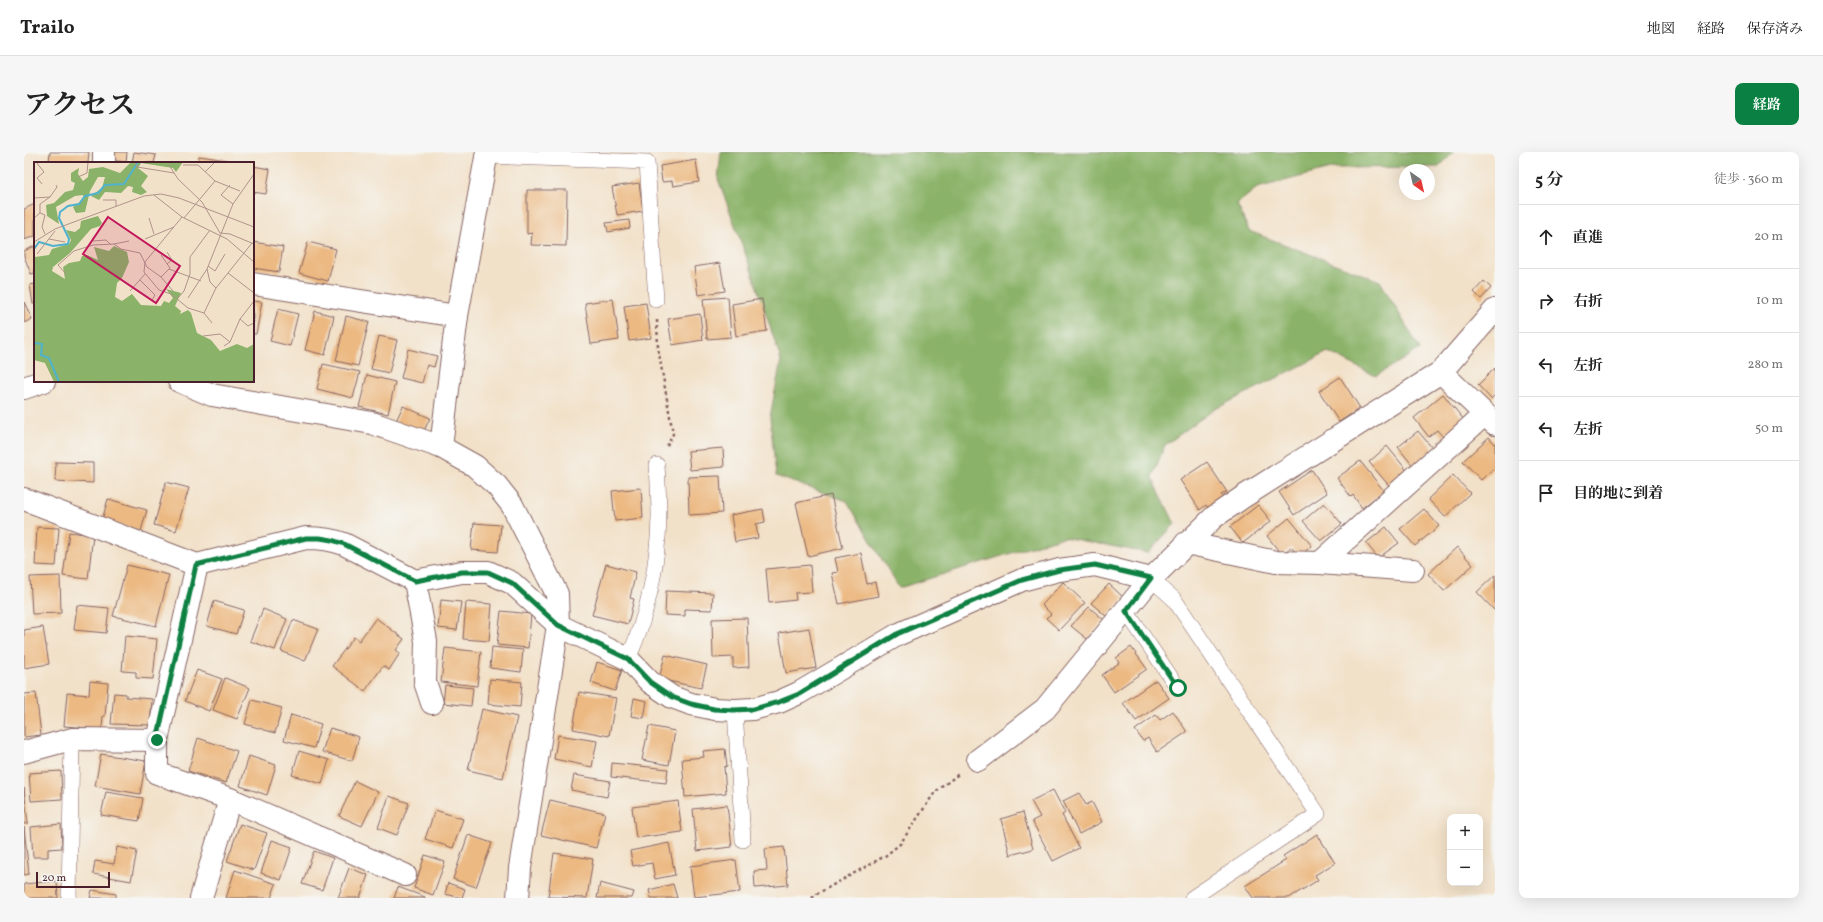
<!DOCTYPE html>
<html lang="ja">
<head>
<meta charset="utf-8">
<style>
	body { margin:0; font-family:Vollkorn,"Noto Serif JP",serif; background:#f6f6f6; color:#222 }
	.controls { position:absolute; right:12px; bottom:12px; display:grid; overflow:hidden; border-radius:8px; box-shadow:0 4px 16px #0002 }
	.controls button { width:36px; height:36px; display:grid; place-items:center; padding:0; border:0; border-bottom:1px solid #e0e0e0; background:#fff; color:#222; font:20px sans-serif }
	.compass { position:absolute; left:1375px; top:12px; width:36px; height:36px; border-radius:50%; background:#fff; box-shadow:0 4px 16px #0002; rotate:146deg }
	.scale { position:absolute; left:12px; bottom:10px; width:74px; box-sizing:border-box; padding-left:4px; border:2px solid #4a1f2b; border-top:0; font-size:11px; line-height:14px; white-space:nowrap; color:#4a1f2b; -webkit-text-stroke:3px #f6f6f2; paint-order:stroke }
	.stop { position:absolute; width:12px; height:12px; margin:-9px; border:3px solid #0b8043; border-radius:50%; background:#fff }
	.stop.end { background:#0b8043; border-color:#fff; box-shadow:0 1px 4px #0008 }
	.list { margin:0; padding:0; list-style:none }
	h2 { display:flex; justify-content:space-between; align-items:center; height:52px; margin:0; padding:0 16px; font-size:17px }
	h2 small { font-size:13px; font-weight:400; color:#767676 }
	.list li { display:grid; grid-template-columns:26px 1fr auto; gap:12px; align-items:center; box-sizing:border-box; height:64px; padding:0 16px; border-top:1px solid #e0e0e0 }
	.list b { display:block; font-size:15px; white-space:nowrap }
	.list em { font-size:13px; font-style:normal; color:#767676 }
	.icon { flex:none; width:22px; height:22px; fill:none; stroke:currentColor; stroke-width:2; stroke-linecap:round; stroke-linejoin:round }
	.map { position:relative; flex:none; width:1471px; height:746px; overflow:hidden; border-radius:8px }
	header { display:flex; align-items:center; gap:24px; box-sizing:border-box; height:56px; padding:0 20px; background:#fff; border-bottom:1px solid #e0e0e0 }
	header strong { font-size:19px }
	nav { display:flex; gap:22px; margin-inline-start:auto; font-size:14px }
	.intro { display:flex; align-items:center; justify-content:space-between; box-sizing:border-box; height:96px; padding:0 24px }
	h1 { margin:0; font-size:28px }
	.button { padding:10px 18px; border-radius:8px; background:#0b8043; color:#fff; font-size:14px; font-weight:700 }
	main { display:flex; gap:24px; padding:0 24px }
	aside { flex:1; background:#fff; border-radius:8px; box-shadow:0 4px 16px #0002 }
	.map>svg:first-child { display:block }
	.forest { fill:#8ab268; stroke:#6a684a }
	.building { fill:#ecb982 }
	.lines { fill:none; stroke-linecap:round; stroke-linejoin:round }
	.service-casing { stroke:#856362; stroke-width:16 }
	.minor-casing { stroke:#856362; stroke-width:24 }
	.path { stroke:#856362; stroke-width:2.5; stroke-dasharray:3 3; stroke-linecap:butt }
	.service { stroke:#fff; stroke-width:15 }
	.minor { stroke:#fff; stroke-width:22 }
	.route { stroke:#0b8043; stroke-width:5 }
	.inset-river { fill:none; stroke:#50b3ce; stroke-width:2 }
	.inset-road { fill:none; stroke:#af938a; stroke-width:1 }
	.view { fill:#c2185b; fill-opacity:0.15; stroke:#c2185b; stroke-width:2 }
	.inset-edge { fill:none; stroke:#4a1f2b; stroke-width:2 }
</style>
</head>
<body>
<header>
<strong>Trailo</strong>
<nav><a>地図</a><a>経路</a><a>保存済み</a></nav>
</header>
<div class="intro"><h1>アクセス</h1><a class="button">経路</a></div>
<main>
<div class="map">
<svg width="1471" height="746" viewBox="0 0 1471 746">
	<rect width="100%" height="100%" fill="#f6f6f2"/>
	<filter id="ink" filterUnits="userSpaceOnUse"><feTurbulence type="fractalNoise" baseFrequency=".025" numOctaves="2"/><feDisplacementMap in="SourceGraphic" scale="8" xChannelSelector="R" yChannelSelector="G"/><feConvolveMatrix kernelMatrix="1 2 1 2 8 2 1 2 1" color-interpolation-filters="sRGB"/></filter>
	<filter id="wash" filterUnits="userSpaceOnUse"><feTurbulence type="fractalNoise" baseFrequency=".012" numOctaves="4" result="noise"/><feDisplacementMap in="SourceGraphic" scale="16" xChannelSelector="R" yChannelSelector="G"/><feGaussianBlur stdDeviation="0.9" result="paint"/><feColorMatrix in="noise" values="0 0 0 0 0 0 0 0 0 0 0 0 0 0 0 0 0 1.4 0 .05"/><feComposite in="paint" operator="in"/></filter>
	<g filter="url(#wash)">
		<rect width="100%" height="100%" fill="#f2e1c9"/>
		<path class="forest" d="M697,0h733l-15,15 -105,1 -77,20 -20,16 12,27 131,50 40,68 -44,27 -48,-24 -115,58 -48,35 -13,32 23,47 -27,29 -85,-16 -164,51 -52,-87 -71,-25 -6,-59 11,-57 -30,-91 -33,-90z"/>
		<g id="blocks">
			<g class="building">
				<path d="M26,0h39l-1,11h-39z"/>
				<path d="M88,0h15l-1,10 -15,-2z"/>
				<path d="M110,0l22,3 -2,8h-22z"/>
				<path d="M175,4l28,4 -1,3h-28z"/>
				<path d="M672,8l3,22 -26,4 -1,-5 -10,1 -2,-16z"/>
				<path d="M229,14l17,3 -4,25 -13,-2z"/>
				<path d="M615,31l4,28 -26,4 -5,-28z"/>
				<path d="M503,38h40l-1,56 -35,-1 1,-12 -5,1z"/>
				<path d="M11,52v32l-11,4v-31z"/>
				<path d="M605,68l1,8 -22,4 -2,-9z"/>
				<path d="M229,90l30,5 -4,25 -26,-4z"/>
				<path d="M284,90l28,7 -8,32 -29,-8z"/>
				<path d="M11,94v27l-4,1 -7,-18v-5z"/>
				<path d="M696,111l5,28 -27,4 -4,-28z"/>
				<path d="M1460,129l7,7 -10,11 -7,-7z"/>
				<path d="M11,132v20h-2l-3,-19z"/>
				<path d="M704,145l3,40 -24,2 -4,-40z"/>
				<path d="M589,147l6,41 -28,4 -6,-41z"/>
				<path d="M738,147l5,32 -31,5 -4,-32z"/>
				<path d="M229,149l9,1 -6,32h-3z"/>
				<path d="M0,150l8,17 -8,4z"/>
				<path d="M622,151l5,35 -22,3 -5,-35z"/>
				<path d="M254,157l20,5 -8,32 -20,-5z"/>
				<path d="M291,159l19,5 -9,39 -20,-5z"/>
				<path d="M676,162l3,26 -31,5 -4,-26z"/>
				<path d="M322,164l23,6 -11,44 -22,-5z"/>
				<path d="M355,184l18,4 -8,33 -18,-4z"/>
				<path d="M384,197l29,7 -3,11 -7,-2 -5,18 -21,-5z"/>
				<path d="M299,212l37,8 -7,26 -36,-9z"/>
				<path d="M1471,216v27l-4,4 -13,-14z"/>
				<path d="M343,223l28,7 -7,32 -29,-7z"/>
				<path d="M1316,225l20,31 -21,14 -20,-31z"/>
				<path d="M1419,242l21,26 -21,17 -6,-7 -8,7 -15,-19z"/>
				<path d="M379,254l27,12 -8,17 -27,-12z"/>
				<path d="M1394,279l15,18 -20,17 -15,-19z"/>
				<path d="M1465,285l6,7v23l-14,13 -18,-19z"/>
				<path d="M1363,294l22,27 -18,15 -22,-26z"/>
				<path d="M699,296l1,19 -34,3 -2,-19z"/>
				<path d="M1336,309l24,30 -22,17 -9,-13 -2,2 -14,-19z"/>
				<path d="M32,310l37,1v20l-38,-2z"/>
				<path d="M1183,310l20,30 -6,3 3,4 -15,10 -3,-4 -6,5 -20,-30z"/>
				<path d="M1288,318l15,23 -33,22 -15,-23z"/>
				<path d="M1429,323l17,18 -25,24 -17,-18z"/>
				<path d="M696,324l2,37 -33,2 -1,-38z"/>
				<path d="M142,330l23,6 -13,43 -22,-6z"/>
				<path d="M617,336l2,30 -28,3 -3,-30z"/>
				<path d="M807,343l12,53 -35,8 -12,-53z"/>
				<path d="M84,347l39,11 -6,21 -39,-11z"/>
				<path d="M1300,351l18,21 -21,17 -18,-20z"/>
				<path d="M1234,353l13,16 -28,22 -13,-16z"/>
				<path d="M739,357l2,13 -9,2 2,14 -23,4 -4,-27z"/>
				<path d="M1400,357l15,17 -24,20 -15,-17z"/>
				<path d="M1265,366l23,28 -13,10 -8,-9 -9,8 -15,-19z"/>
				<path d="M450,371l27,2 -3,27 -27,-2z"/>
				<path d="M13,375l22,1 -3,38 -21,-1z"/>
				<path d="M1362,375l13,16 -21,15 -12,-15z"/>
				<path d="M45,380l24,3 -5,44 -25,-3z"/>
				<path d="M1433,395l16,18 -29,26 -16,-17z"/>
				<path d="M837,401l6,31 8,-2 3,14 -39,8 -7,-31 6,-1 -3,-14z"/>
				<path d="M582,412l30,8 -6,26 4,1 -6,25 -36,-9z"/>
				<path d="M103,413l42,10 -13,51 -43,-10z"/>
				<path d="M786,413l2,27 -17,1 1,7 -27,3 -3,-34z"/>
				<path d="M1471,423v35h-1l-17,-18z"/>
				<path d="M36,424l1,37 -29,1 -2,-37z"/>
				<path d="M1039,430l22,21 -26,27 -13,-12 5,-4 -9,-9z"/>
				<path d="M1085,432l15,14 -17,19 -16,-14z"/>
				<path d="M642,439l47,2 -1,17 -27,-1v7l-20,-1z"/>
				<path d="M417,448l20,2 -4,28 -19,-2z"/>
				<path d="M190,449l30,9 -8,24 -29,-8z"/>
				<path d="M442,450l26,2 -3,37 -26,-2z"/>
				<path d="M53,453l32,3 -3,25 -32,-3z"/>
				<path d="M1065,455l15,13 -17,19 -16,-13z"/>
				<path d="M239,457l24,10 -12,31 -25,-9z"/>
				<path d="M477,459l30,3 -3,34 -31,-3z"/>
				<path d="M352,466l28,21 -8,11 4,3 -11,17 -6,-4 -18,25 -33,-25 22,-29 5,4z"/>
				<path d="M723,466l2,49 -16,1v-11l-20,1 -1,-39z"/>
				<path d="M269,468l25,9 -13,32 -24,-10z"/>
				<path d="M19,475l6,37 -25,4v-38z"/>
				<path d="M785,476l7,40 -30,5 -7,-40z"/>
				<path d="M101,484l32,3 -4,40 -17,-1v-6l-14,-1z"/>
				<path d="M468,495l31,3 -2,22 -31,-4z"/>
				<path d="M1107,495l16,22 -33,23 -12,-17 17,-12 -3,-5z"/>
				<path d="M421,496l36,4 -4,34 -36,-4z"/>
				<path d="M641,503l42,10 -6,23 -42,-9z"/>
				<path d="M573,510l25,8 -7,21 -24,-8z"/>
				<path d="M173,518l25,9 -13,32 -24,-10z"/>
				<path d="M201,526l25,10 -13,31 -24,-9z"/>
				<path d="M466,527l32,3 -2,25 -32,-3z"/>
				<path d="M1132,528l13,18 -33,23 -13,-18z"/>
				<path d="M66,529l18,2 -3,33h-2l-1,13 -38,-3 3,-33 22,2z"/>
				<path d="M421,533l28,3 -2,18 -28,-3z"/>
				<path d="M555,540l37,6 -7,38 -36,-7z"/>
				<path d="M12,541l5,42 -17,2v-43z"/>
				<path d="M90,541l12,1v3l26,2 -2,26 -39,-1z"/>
				<path d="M610,546l13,3 -3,17 -13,-2z"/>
				<path d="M228,548l30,8 -7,25 -30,-9z"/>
				<path d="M458,557l35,8 -14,61 -35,-8z"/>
				<path d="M1149,559l14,21 -30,20 -9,-14 -5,3 -8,-11 21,-15 4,5z"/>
				<path d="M267,563l30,9 -7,24 -30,-8z"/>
				<path d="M625,574l26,5 -6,34 -27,-5z"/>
				<path d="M306,576l29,9 -7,24 -30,-9z"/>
				<path d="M534,583l39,6 -5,26 -38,-8z"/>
				<path d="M174,586l39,13 -11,32 -38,-12z"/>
				<path d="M701,597l2,17 -3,1 2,26 -41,4 -3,-38 22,-2 -1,-6z"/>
				<path d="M275,599l30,9 -7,24 -30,-9z"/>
				<path d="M77,602l45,7 -6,33 -45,-8z"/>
				<path d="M225,604l27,9 -9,30 -27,-9z"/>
				<path d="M588,611l56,6 -2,14 -55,-6z"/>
				<path d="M37,619l1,28 -31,2 -2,-28z"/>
				<path d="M550,623l36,6 -3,16 -36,-7z"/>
				<path d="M331,629l23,11 -16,34 -23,-10z"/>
				<path d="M0,636l4,36h-4z"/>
				<path d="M1029,638l12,23 -3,2 17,33 -26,13 -21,-40 8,-4 -9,-16z"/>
				<path d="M82,640l37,6 -4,23 -38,-6z"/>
				<path d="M1055,641l7,12 6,-3 10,20 -23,12 -16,-33z"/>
				<path d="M365,644l20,7 -12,32 -19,-7z"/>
				<path d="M526,648l55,13 -9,35 -55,-13z"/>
				<path d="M654,649l4,31 -46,6 -4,-31z"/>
				<path d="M703,653l5,42 -35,4 -4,-42z"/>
				<path d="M411,658l28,9 -10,29 -28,-9z"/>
				<path d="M999,660l10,37 -23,6 -9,-36z"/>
				<path d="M37,672l1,24 -14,1v8h-15l-2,-30z"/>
				<path d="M216,672l27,9 -13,37 -27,-9z"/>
				<path d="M0,675l5,47 -5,1z"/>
				<path d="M1293,682l18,29 -20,12 3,5 -29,18h-36l-8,-12 41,-26 -3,-4z"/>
				<path d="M444,683l24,8 -16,44 -23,-8z"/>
				<path d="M248,688l20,7 -11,33 -20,-7z"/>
				<path d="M645,691l6,32 -20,4 -3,-16 -19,3 -3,-15z"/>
				<path d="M93,695l20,4 -6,30 -38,-7 2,-13 19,3z"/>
				<path d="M760,695l4,38 -33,3 -1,-17 13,-1 -2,-21z"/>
				<path d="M290,699l19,7 -11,32 -20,-6z"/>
				<path d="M530,701l39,6 -6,39 -39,-1z"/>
				<path d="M401,703l20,7 -12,33 -19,-7z"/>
				<path d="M712,708l4,32 -46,5 -4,-31z"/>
				<path d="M325,716l19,7 -8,23h-22z"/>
				<path d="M211,718l41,14 -5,14h-45z"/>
				<path d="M33,729l1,17h-34v-14z"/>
				<path d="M424,731l17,6 -3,9 -17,-4z"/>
				<path d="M576,731l34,9 -2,6h-35z"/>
				<path d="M649,732l4,14h-26l-2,-8z"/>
				<path d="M374,735l27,10v1h-31z"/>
				<path d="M68,738l24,4v4h-26z"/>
			</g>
		</g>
	</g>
	<g filter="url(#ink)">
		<use href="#blocks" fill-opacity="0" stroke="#856362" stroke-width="1"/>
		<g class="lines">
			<g class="service-casing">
				<g id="service">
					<path d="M462,4l161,6 9,138"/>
					<path d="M1127,427l23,20 144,215 -126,84"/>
					<path d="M1102,459l52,77"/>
					<path d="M604,507c20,-44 30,-95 31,-142 0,-17 -1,-35 -2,-52"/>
					<path d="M711,558l8,130"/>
					<path d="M45,746l3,-159"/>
				</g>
			</g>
			<g class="minor-casing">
				<g id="minor">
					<path d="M80,0v11"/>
					<path d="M229,132l204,32"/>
					<path d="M1417,220l54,52"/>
					<path d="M155,229l33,14 160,28 69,24 34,19 22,20 15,19 45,89 1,31 -38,243 -2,30"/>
					<path d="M0,236l20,-7"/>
					<path d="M417,295l16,-131 30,-164"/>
					<path d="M0,347l173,66 109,-27c13,0 25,1 38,6l71,37 47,-9h26l24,11 46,42 70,34 22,23 22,15 19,7 24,5 20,1 18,-1 26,-7 20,-9 98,-58 125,-55 37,-10 36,-5 56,14 63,-62 29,-20 198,-125 54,-62"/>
					<path d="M1162,391l90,19 44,1 165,-149"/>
					<path d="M1296,411l93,7"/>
					<path d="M173,413l-40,175v33l73,26 175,76"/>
					<path d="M391,429l11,60 -1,41 7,21"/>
					<path d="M0,600l48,-13 85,1"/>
					<path d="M954,608l67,-51 106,-130"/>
					<path d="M177,746l29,-99"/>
				</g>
			</g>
			<g class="path">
				<path d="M633,168l1,28 15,86 -7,14"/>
				<path d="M788,746l3,-3 70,-39 15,-12 35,-52 25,-19"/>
			</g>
			<use href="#service" class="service"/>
			<use href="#minor" class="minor"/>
		</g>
	</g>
	<g class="lines" filter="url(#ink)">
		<path class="route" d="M133,588l39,-175 110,-27h14l12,2 12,4 71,37 47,-9h26l24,11 46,42 70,34 22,23 22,15 19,7 23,5 20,1 20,-1 25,-7 20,-8 98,-60 125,-54 37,-10 36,-5 56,13 -25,33 52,77"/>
	</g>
	<g transform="translate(10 10)">
		<rect width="220" height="220" fill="#f2e1c9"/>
		<path d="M97,0h52l-7,10 -3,-4 -32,-5 -3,5 10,8 -7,10 6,6 -6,3 -9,-3 1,-5 -5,-1 -7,7 -16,-1 -6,8 -8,-4 11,-8 3,-11h-7l-8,14 -5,21 -9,1 -3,-6 11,-8 -1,-4 -8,1 -19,11 3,17 -12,-8 -1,-11 8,-2 11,-11 8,-2 2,-7 -4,-2v-8l8,-5 -1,6 5,7 5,-4 1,-8 14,-2 17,6zM64,54l4,7 -2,3 -9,3 -21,24 -17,14 -1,4 13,8 -2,-12 6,-4 11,-2 2,-5 5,-1 11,5 -4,-13 15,4 5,-5 13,6 2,10 -7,16 -5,5 -2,14 7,4 10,-7 9,11 20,1 3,-5 5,2 4,-5 -7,-9 15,4 -6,13 6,5 -1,3 8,-4 3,3 6,20 14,7 9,11 17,-7 10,4 7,-4v38h-200l-9,-19 -11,-3v-99l1,-4 14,-2 3,-6 17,-5 2,-4 -5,-10 9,2 5,-4 1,-7z" fill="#8ab268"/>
		<path class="inset-river" d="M0,87l5,-7 14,4 15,-2 1,-5 -10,-21 1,-6 8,-6 11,-2 6,-8 13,-3 7,-8 19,-1 14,-22M0,181l8,1 -1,11 8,3 10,24"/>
		<path class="inset-road" d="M2,0l8,10 -7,6 5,6M101,0l2,5 37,6M133,0l11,17 24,23 18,31M149,3h15l17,16 25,10M171,10l10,-10M44,15l9,-4 1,-11M196,23l-9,10 12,9M120,33l28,22 45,22 27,23M0,36l16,-1 7,-10 -1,-2M69,38h13v6M6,51v-9l10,-7M148,55l-37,45 -1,10 15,18 12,4 17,14 16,5 8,10M0,56l6,-5 5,2 -3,12 3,7M115,56l5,16M150,56l31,-37M186,71l10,1 24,10M15,77l16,3M111,77l29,-12M59,79l13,-1 5,5M0,80l21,-13 89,-33 17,-2 18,4 75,29M80,82l15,-3M3,92l18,-23M133,102l5,-4 -5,-8M174,104l7,5 10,-17M135,107l32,12M173,107l3,13 6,6M194,111l26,20M33,113l-9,-10 16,-14 19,-6 21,-1 7,5 19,4 7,14 14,10 12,14M127,115l9,-9 -9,-13M106,118l15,15 -3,5M96,129l15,-17M144,136l6,-7 6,-17v-17l20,-27M154,136l19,-29 26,-65 21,-30M170,151l12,-25 36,-45M206,157l8,7 6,-3M169,174l17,-2 10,8M190,184l6,-4 10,-23 14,-18"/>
		<path class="view" d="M74,55l72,49 -24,37 -73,-49z"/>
		<rect width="220" height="220" class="inset-edge"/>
	</g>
</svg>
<div class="controls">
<button>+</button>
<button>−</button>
</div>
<svg class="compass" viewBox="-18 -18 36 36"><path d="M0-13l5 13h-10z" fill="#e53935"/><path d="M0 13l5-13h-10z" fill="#767676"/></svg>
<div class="scale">20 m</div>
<div class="stop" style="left:1154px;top:536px"></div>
<div class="stop end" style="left:133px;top:588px"></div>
</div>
<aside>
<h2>5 分<small>徒歩 · 360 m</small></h2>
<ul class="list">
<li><svg class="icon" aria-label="ahead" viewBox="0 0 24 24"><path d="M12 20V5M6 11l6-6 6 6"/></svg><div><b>直進</b></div><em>20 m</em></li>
<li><svg class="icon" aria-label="right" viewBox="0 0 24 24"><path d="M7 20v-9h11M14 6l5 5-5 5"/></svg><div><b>右折</b></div><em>10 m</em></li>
<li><svg class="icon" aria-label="left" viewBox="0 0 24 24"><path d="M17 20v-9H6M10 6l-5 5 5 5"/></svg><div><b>左折</b></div><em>280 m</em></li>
<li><svg class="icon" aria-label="left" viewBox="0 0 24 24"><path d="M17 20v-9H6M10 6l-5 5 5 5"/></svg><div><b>左折</b></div><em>50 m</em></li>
<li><svg class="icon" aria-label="arrive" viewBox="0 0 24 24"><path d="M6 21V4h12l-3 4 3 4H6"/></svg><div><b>目的地に到着</b></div></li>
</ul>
</aside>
</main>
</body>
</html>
